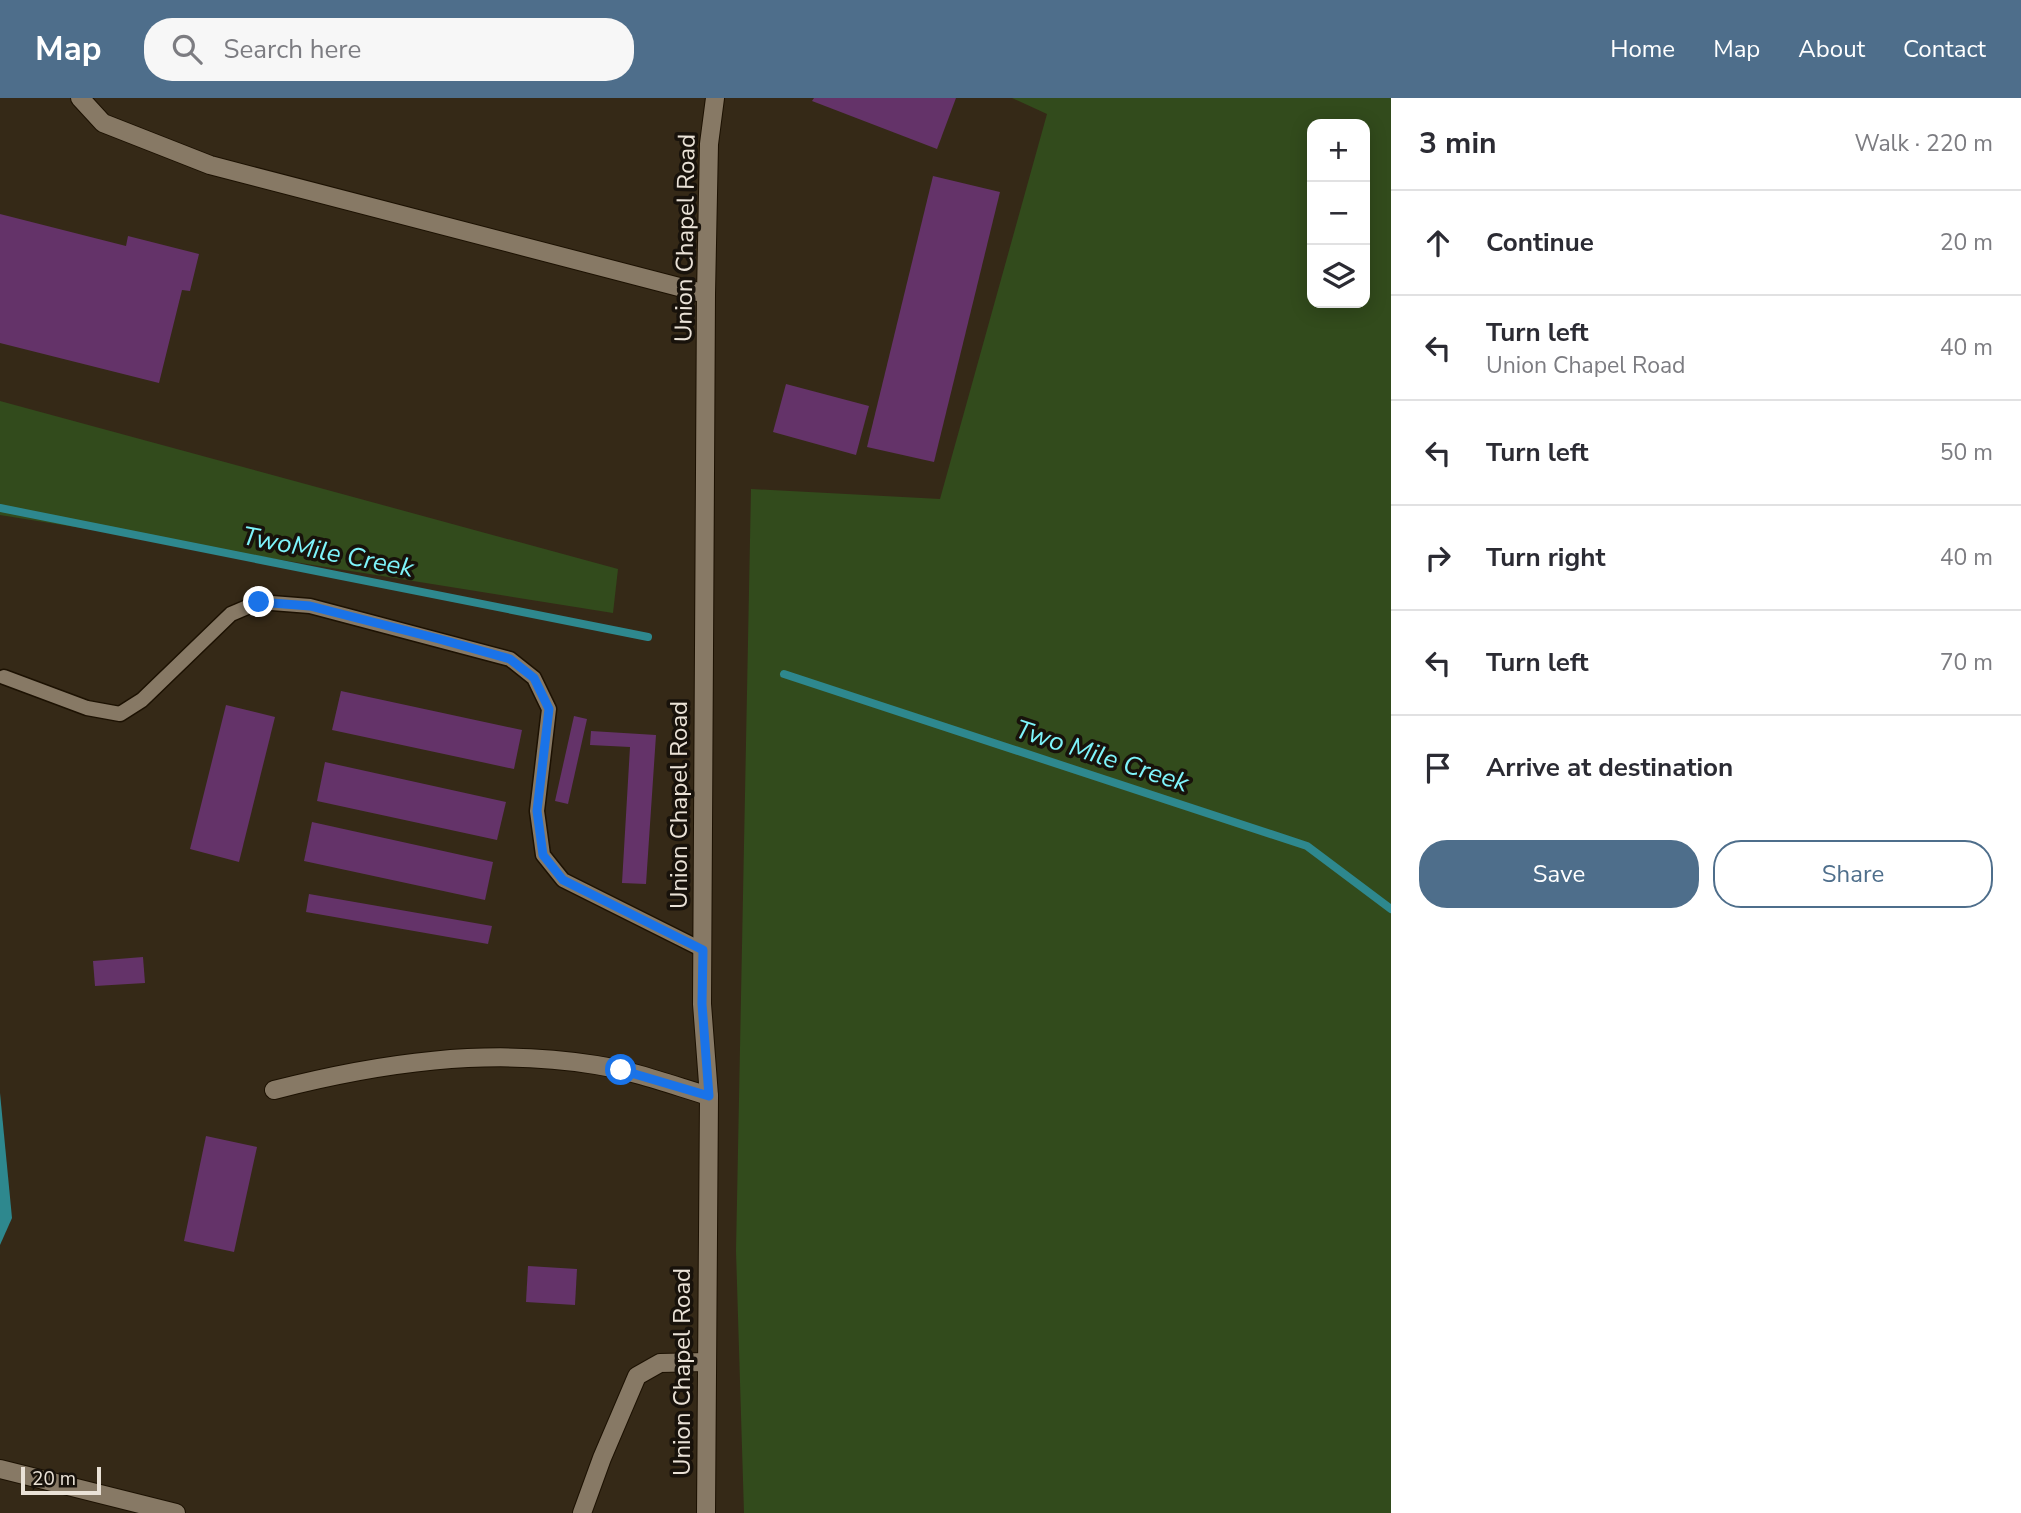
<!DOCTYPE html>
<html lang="en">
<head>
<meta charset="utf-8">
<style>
	body { margin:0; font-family:"Nunito Sans",sans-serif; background:#f7f7f7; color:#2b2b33 }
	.controls { position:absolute; right:21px; top:21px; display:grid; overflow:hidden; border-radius:14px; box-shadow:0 4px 18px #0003 }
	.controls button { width:63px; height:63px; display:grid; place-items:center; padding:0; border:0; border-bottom:2px solid #e1e1e2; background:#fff; color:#2b2b33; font:35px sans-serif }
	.scale { position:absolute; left:21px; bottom:18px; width:80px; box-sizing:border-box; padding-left:7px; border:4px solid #eae2d7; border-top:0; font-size:19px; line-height:24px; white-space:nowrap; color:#eae2d7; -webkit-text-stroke:5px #18120b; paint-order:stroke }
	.stop { position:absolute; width:21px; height:21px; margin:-16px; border:5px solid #1a73e8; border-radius:50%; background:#fff }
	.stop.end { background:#1a73e8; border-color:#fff; box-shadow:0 2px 7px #0008 }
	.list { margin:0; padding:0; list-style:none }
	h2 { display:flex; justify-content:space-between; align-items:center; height:91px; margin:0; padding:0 28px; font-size:30px }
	h2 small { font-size:23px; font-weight:400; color:#7c7c81 }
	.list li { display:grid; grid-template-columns:46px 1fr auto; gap:21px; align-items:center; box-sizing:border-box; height:105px; padding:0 28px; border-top:2px solid #e1e1e2 }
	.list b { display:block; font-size:26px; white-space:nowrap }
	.list p { margin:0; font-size:23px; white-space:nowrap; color:#7c7c81 }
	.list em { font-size:23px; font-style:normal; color:#7c7c81 }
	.actions { display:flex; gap:14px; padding:21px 28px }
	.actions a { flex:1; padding:16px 0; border:2px solid #4e6e8b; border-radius:28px; text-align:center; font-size:24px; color:#4e6e8b }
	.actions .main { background:#4e6e8b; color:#fff }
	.icon { flex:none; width:38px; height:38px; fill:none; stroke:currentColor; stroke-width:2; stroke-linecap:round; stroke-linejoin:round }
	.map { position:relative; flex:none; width:1391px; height:1415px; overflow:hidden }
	header { display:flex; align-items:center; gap:42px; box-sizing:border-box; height:98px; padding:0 35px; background:#4e6e8b; color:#fff }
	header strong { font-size:33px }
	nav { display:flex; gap:38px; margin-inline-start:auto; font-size:24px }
	.search { width:490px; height:63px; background:#f7f7f7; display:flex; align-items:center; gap:18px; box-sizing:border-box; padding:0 24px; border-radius:28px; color:#7c7c81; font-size:26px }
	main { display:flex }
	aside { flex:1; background:#fff }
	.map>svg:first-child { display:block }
	.green { fill:#324b1c; fill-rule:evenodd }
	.water { fill:#2e888e }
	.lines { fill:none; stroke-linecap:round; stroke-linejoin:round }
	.stream { stroke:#2e888e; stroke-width:8 }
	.building { fill:#643369 }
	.service-casing { stroke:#1c1102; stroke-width:17 }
	.minor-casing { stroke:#1c1102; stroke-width:20 }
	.tertiary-casing { stroke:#1c1102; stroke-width:20 }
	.service { stroke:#877965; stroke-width:14 }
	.minor { stroke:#877965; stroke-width:18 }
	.tertiary { stroke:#877965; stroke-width:18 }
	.route { stroke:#1a73e8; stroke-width:9 }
	.labels { text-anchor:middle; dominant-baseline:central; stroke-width:7; stroke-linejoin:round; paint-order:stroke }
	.street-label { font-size:24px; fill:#eae2d7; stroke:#18120b }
	.water-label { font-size:26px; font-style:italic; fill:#7ef4fb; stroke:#18120b }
</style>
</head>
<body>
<header>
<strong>Map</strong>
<div class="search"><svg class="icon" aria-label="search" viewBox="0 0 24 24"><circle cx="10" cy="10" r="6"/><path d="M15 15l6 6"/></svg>Search here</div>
<nav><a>Home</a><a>Map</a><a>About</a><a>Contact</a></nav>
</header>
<main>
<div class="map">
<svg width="1391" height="1415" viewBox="0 0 1391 1415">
	<rect width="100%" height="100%" fill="#352917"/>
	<g class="green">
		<path d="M1012,0h379v1415h-647l-8,-262 15,-762 189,10 107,-385zM1365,26v179h-53v-179z"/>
		<path d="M0,303l618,168 -5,44 -613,-98z"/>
	</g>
	<path class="water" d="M0,995l12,125 -12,27z"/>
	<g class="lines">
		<g class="stream">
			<path d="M0,410l648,129"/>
			<path d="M784,576l523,172 84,63"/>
		</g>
	</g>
	<g class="building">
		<path d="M814,0h142l-19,51 -125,-48z"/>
		<path d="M933,78l67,16 -66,270 -67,-15z"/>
		<path d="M0,116l126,32 2,-10 71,18 -9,37 -8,-1 -23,93 -159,-40z"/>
		<path d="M786,286l83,22 -13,49 -83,-23z"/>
		<path d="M341,593l181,39 -8,39 -182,-39z"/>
		<path d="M226,607l49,12 -36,145 -49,-13z"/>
		<path d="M574,618l13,3 -19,85 -13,-3z"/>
		<path d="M591,633l65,4 -10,149 -24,-1 8,-136 -40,-2z"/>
		<path d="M325,664l181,40 -9,38 -180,-39z"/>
		<path d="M312,724l181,40 -8,38 -181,-39z"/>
		<path d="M309,796l183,32 -4,18 -182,-32z"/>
		<path d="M143,859l2,26 -50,3 -2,-25z"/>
		<path d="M206,1038l51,11 -23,105 -50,-11z"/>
		<path d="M528,1168l49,3 -2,36 -49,-3z"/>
	</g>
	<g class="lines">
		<g class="service-casing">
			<path id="service" d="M4,579l83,31 33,6 22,-14 89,-86 28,-12 51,4 200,53 24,19 15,31 -12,102 6,44 20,25 140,70"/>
		</g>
		<g class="minor-casing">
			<g id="minor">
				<path d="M80,0l23,25 107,42 496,129"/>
				<path d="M274,992c105,-27 214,-43 322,-25 38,6 76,20 113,31"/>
				<path d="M0,1371l176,44"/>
				<path d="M582,1415l20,-55 35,-82 23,-13 46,-1"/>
			</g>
		</g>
		<g class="tertiary-casing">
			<path id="tertiary" d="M706,1415l3,-417 -7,-92 4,-710 3,-150 6,-46"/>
		</g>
		<use href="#service" class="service"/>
		<use href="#minor" class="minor"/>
		<use href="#tertiary" class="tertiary"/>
	</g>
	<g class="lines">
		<path class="route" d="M259,504l51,4 129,33 71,20 24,19 15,31 -12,102 6,44 20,25 140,70 -1,54 7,92 -88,-26"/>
	</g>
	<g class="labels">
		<g class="street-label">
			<text transform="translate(685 140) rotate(-89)">Union Chapel Road</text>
			<text transform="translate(679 707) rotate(-90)">Union Chapel Road</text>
			<text transform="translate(682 1274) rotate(-90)">Union Chapel Road</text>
		</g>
		<g class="water-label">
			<text transform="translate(328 454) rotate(11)">TwoMile Creek</text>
			<text transform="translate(1102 658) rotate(18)">Two Mile Creek</text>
		</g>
	</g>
</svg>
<div class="controls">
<button>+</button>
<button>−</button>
<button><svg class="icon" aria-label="layers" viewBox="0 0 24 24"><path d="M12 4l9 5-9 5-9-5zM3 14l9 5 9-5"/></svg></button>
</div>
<div class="scale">20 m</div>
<div class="stop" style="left:621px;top:972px"></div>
<div class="stop end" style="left:259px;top:504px"></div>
</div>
<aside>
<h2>3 min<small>Walk · 220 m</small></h2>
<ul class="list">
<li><svg class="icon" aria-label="ahead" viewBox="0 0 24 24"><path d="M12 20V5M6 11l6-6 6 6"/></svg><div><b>Continue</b></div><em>20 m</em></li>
<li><svg class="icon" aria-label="left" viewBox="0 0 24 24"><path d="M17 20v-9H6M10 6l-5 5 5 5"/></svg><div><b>Turn left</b><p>Union Chapel Road</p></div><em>40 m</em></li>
<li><svg class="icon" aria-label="left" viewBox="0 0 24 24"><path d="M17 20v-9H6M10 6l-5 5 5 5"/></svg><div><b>Turn left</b></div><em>50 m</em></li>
<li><svg class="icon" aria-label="right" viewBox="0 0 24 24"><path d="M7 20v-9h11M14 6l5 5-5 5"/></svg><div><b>Turn right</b></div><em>40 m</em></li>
<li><svg class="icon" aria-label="left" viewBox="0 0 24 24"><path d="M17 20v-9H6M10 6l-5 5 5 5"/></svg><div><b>Turn left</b></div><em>70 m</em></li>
<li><svg class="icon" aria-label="arrive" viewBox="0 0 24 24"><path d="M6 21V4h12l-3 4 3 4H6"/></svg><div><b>Arrive at destination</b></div></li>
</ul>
<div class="actions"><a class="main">Save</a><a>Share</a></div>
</aside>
</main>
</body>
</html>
